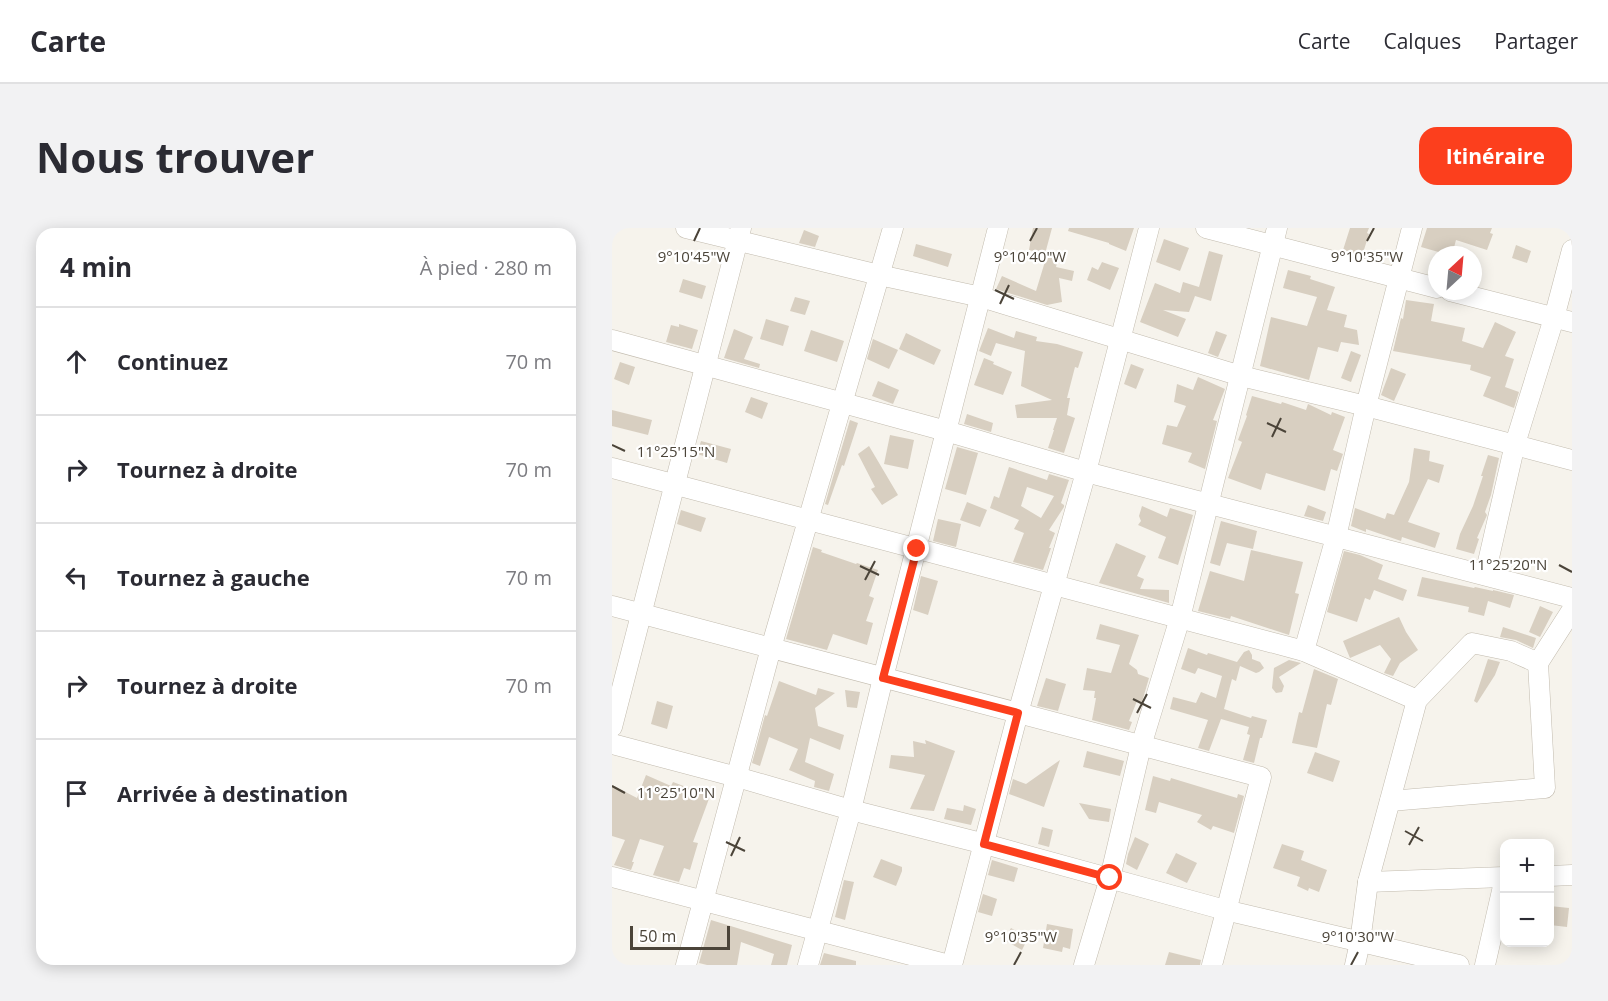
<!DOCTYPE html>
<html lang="fr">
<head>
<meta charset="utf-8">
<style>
	body { margin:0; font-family:"Open Sans",sans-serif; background:#f2f2f3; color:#2b2b33 }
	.controls { position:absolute; right:18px; bottom:18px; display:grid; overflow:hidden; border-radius:12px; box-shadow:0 3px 15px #0003 }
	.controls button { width:54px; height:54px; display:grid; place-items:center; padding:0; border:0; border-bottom:2px solid #e1e1e2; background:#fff; color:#2b2b33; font:30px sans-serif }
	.compass { position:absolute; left:816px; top:18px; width:54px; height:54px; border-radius:50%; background:#fff; box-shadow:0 3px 15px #0003; rotate:26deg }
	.scale { position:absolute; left:18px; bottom:15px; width:100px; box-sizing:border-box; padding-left:6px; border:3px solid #4b4439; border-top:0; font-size:16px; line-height:21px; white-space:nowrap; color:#4b4439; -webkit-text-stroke:4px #fff; paint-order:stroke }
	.stop { position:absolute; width:18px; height:18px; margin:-14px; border:4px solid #fc3f1d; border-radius:50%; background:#fff }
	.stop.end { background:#fc3f1d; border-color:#fff; box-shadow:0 2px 6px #0008 }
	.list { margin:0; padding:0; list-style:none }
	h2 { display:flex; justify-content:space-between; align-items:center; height:78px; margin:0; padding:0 24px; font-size:26px }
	h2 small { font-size:20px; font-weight:400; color:#7c7c81 }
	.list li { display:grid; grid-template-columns:39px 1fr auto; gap:18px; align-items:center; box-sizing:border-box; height:108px; padding:0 24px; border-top:2px solid #e1e1e2 }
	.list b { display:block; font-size:22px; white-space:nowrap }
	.list em { font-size:20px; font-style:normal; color:#7c7c81 }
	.icon { flex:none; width:33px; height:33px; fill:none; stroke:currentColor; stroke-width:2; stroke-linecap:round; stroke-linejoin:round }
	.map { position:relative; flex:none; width:960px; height:737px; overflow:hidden; border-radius:18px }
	header { display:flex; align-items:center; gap:36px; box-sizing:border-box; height:84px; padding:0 30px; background:#fff; border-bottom:2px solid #e1e1e2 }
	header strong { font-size:28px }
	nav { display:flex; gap:33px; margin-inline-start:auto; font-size:21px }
	.intro { display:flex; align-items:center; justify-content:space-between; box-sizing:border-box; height:144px; padding:0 36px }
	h1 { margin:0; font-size:42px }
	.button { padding:15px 27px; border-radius:18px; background:#fc3f1d; color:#fff; font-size:21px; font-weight:700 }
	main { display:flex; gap:36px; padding:0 36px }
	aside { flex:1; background:#fff; border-radius:18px; box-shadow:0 3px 15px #0003 }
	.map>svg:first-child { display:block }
	.building { fill:#d8cfc1; fill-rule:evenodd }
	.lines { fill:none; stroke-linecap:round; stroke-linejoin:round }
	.minor-casing { stroke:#c2bbae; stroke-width:21 }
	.minor { stroke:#fff; stroke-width:20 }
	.route { stroke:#fc3f1d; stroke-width:8 }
	.ticks { fill:none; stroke:#4b4439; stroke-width:2 }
	.ticks-label { font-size:15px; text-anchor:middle; fill:#4b4439; stroke:#fff; stroke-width:4.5; stroke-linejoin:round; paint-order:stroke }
</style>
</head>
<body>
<header>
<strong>Carte</strong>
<nav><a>Carte</a><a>Calques</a><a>Partager</a></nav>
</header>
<div class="intro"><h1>Nous trouver</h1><a class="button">Itinéraire</a></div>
<main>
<aside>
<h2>4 min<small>À pied · 280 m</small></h2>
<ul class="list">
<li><svg class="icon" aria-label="ahead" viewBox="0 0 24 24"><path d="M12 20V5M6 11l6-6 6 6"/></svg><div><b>Continuez</b></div><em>70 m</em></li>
<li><svg class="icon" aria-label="right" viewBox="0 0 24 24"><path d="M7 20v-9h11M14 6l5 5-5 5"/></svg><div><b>Tournez à droite</b></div><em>70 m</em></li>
<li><svg class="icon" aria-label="left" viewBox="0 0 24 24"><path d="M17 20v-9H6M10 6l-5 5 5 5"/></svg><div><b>Tournez à gauche</b></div><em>70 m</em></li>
<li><svg class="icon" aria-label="right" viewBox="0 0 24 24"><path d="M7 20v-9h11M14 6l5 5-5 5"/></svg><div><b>Tournez à droite</b></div><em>70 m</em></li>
<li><svg class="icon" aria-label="arrive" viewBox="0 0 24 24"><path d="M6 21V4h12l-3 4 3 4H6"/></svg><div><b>Arrivée à destination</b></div></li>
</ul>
</aside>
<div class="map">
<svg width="960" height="737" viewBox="0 0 960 737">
	<rect width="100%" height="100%" fill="#f6f3ec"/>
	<g class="building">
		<path d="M421,0h19l-7,26 -16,-4z"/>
		<path d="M457,0h65l-8,23 -17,-7v-1l-41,-12z"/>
		<path d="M738,0h19l-2,5 2,1 -7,22 -19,-6z"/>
		<path d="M815,0h65l-2,5 3,1 -6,16 -31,-10 -4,15h-3l-28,-8z"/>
		<path d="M192,2l15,6 -4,11 -16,-4z"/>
		<path d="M552,11l25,9 -9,23 -24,-9z"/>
		<path d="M304,16l36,10 -4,13 -35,-11z"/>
		<path d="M904,17l15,6 -4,12 -15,-5z"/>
		<path d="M597,23l14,4 -12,46 -16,-5 -6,16 -26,-2 23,9 -8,18 -38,-15 15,-39 25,10 3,-11 16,5z"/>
		<path d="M435,27l11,4 -2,8 18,4 -2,10 -13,-3 3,24 -15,3 -51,-16 6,-13 34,15z"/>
		<path d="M490,34l17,6 -9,22 -23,-10 5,-13 6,3z"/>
		<path d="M676,42l23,6 -1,3 25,8 -8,23 20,5 -3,12 13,3 2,15 -18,-3 -3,10 -20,-5 -9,33 -49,-14 11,-49 36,9 10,-29 -34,-9z"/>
		<path d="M71,51l23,7 -4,13 -23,-7z"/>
		<path d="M183,69l15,4 -5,14 -15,-4z"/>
		<path d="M794,72l28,4 -3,17 34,7 -3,13 21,7 12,-26 21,10 -11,24 9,3 -9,28 14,5 -5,16 -31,-12 8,-19 -21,-7 1,-5 -78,-14 8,-33 2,1z"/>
		<path d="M154,91l23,7 -6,20 -23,-7z"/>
		<path d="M67,96l19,6 -6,19 -26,-7 5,-17 8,2z"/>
		<path d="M376,100l26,10 2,-7 21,6 -1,4 21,3 26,8 -5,16 -3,-1 -8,31h3l-3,17 8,3 -11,35 -16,-5 6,-18h-1l4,-12h-40l-2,-13 37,-5 -31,-14 4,-35 -29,-8 -5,13 -12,-5z"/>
		<path d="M122,101l19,8 -9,22 16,5 -1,4 -35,-10z"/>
		<path d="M199,102l33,11 -7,21 -33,-11z"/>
		<path d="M604,103l11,4 -9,22 -10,-4z"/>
		<path d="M294,105l35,17 -7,15 -35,-16z"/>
		<path d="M261,111l25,11 -9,19 -22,-10z"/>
		<path d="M739,123l10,4 -10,27 -10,-4z"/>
		<path d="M372,130l10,4 -1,2 19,8 -9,23 -29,-10z"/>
		<path d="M8,134l15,5 -6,18 -15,-6z"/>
		<path d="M519,136l13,5 -8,20 -12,-5z"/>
		<path d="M779,140l15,6 -12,27 -13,-6z"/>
		<path d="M586,149l27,12 -12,31 4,1 -12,48 -17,-7 4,-9 -30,-9 5,-19 10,2 9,-21 -12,-4 3,-18 16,6z"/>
		<path d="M266,153l21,9 -6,14 -21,-8z"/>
		<path d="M640,168l29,8 1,-2 24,8 2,-6 23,11 1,-3 13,5 -12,33 10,4 -6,17 -6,-2 -6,22 -59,-18 -5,17 -33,-12 14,-36 -4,-2 9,-24 -1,-1z"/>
		<path d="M139,169l17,6 -6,16 -17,-7z"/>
		<path d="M0,182l40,10 -4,15 -36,-9z"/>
		<path d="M355,186l26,9 -2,9 -27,-8z"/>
		<path d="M238,192l8,3 -14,43 -2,-1 -14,40 -3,-1z"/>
		<path d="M278,207l24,5 -6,29 -24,-5z"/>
		<path d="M89,213l30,8 -4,14 -30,-9z"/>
		<path d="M257,218l29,49 -16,10 -11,-16 4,-2 -17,-33z"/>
		<path d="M345,219l21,6 -12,42 -21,-6z"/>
		<path d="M802,220l16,3 -1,10 15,4 -5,18 -11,-4 -20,43 32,11 -5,15 -33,-11 -1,4 -35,-12v3l-15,-6 4,-18 30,11 2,-6 7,2 15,-33z"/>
		<path d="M876,227l11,3 -8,37 -6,17 2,3 -10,23 2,1 -5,15 -18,-5 4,-15 13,-28 10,-30h-2z"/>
		<path d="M397,239l38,13 2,-6 20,6 -8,23 3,2v2l-15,23 6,3 -6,15h2l-8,22 -30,-8 11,-29 -10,-4 5,-9 -29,-12 4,-12 5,2zM415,259l27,9 -13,22 -20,-12z"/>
		<path d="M355,274l20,8 -7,17 -20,-7z"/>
		<path d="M696,277l18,7 -3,9 -19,-5z"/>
		<path d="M530,278l25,11 3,-9 23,7 -15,50 -20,-7 8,-21 -28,-12 3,-4 -2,-5z"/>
		<path d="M69,282l25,8 -5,14 -24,-8z"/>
		<path d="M326,291l23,5 -5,23 -23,-6z"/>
		<path d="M609,293l36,10 -4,18 -26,-6 -7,23 -10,-3z"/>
		<path d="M504,315l30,13 -9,20 7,3 -4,10 29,1v13l-70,-20z"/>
		<path d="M201,319l9,3 -1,2 35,12 1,-1 21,7 -9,26 5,2 -8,23 7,2 -6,22 -34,-11 -6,16 -41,-11z"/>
		<path d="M639,322l52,12 -8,31 4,1 -10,41 -58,-19 -1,3 -32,-8 12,-40 34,10z"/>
		<path d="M732,323l16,4 23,10 -5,14 29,11 -4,11 -29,-11 -4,10 -5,-2 -8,24 -30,-10z"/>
		<path d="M309,348l17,5 -10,34 -15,-5z"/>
		<path d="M810,349l52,11 1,-1 18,4v-1l21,5 -4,13 -22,-7 -4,15 -16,-4 1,-5 -52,-11z"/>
		<path d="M928,378l13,6 -13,25 -11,-5z"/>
		<path d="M787,389l7,15 12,18 -18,13 -7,13 -9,-3 7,-14 -11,-14 -30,13 -7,-17z"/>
		<path d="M488,396l39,11 -10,29 8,6 1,4 11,4 -7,24 -5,-1 -8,20 3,1 -3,8 -37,-10 4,-22h-2l1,-7 -12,-1 4,-22 24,5 9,-28 -24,-6z"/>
		<path d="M891,399l33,11 -3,10 -17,-8 -16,-3z"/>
		<path d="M576,420l19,7 1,-2 29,9 7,-10 5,-2 3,5v4l8,3 4,6 -5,4 -3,1 -16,-7 -4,15 -4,-2 -8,30 27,9 1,-2 15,4 -5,18h-2l-6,25 -11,-3 7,-25 -3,-1 2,-7 -28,-8 -12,32 -11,-3 10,-28 -38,-11 3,-12 23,6 5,-11 15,6 6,-22 -24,-8 -3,6 -14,-5z"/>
		<path d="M876,431l12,3 -5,13 -18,28 -3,-2z"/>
		<path d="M677,432l12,3 -22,14 5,9 -2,6 -6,1 -4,-5 2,-20z"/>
		<path d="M702,441l24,10 -7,26 -4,-1 -10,44 -25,-5 7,-31 3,1z"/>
		<path d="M434,450l20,6 -8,27 -21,-5z"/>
		<path d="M167,453l37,14 2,-7 17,5 -20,15 3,18 26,9 -4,15 -30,-12 -5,24 29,12 -5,17 -15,-4 1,-6 -26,-11 9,-21 -29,-12 -9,29 -8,-3 13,-48 2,1z"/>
		<path d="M233,462l15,2 -3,16 -10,-1z"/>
		<path d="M45,473l16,5 -6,23 -16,-5z"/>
		<path d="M313,512l30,11 -21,60 -24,-2 15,-34 -36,-7 2,-13 23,2 -1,-16 13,3z"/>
		<path d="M475,523l37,10 -4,15 -37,-9z"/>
		<path d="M703,524l25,9 -7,21 -26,-9z"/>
		<path d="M448,532l-16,47 -35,-13 4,-15 13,5z"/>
		<path d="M34,547l25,11 2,-4 37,14 -17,46 5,1 -8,27 -6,-2 -5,14 -26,-7 11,-29 -24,-7 -8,23h2l-3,8 -17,-5 11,-25 -13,-4v-51l25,13z"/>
		<path d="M541,548l17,5 1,-3 66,20 1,-4 6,2 -10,37 -21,-7 -2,4 -14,-8 5,-7 -43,-13 -3,11 -11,-3z"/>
		<path d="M467,575l32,6 -2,13 -20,-3z"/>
		<path d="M352,577l12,4 -5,16 -27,-6 3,-11 16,3z"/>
		<path d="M430,599l11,3 -4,17 -11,-3z"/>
		<path d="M523,609l14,7 -12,26 -11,-6 2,-10z"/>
		<path d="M670,616l22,7 -3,9 26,10 -8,22 -10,-4 -1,3 -11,-5 3,-9 -27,-9z"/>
		<path d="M564,625l21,10 -10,20 -21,-10z"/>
		<path d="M269,631l21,8v4l-6,15 -23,-9z"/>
		<path d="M380,632l26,8 -4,14 -26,-7z"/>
		<path d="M232,652l10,2 -9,38 -10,-3z"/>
		<path d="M371,666l14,5 -5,17 -14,-4z"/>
		<path d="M938,678l19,2 -2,19 -17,-2z"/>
		<path d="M99,692l81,25 -5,20h-16l3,-11 -33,-12 -4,23h-30l-8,-2z"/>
		<path d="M435,696l26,5 -3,20 -7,-2 -1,5 -19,-4z"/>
		<path d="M399,700l17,10 -6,12 -18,-10z"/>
		<path d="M557,724l32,8 -1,5h-35z"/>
		<path d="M212,725l32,8v4h-36z"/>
	</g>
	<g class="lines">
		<g class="minor-casing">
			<g id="minor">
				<path d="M74,0l193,47 102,22 260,79 125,30 206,54"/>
				<path d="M594,0l231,60"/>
				<path d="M838,63l122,31"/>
				<path d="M0,112l334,91 140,41 486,126"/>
				<path d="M0,240l692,183 113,49"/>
				<path d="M873,347l30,-131 39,-126 18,-68"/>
				<path d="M0,378l649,171 -49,188"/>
				<path d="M692,423l32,-114 30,-131 46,-178"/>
				<path d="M0,499l129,-499"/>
				<path d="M0,516l125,33 114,33 134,34 240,66 234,55"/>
				<path d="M778,573l155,-13 -7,-125"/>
				<path d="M938,648l22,-1"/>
				<path d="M0,649l337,88"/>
				<path d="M756,654l136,-5"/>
				<path d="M74,737l85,-317 122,-420"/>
				<path d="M196,737l43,-155 32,-132 115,-450"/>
				<path d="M340,737l66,-252 68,-241 63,-244"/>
				<path d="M472,737l26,-87 31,-132 39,-128 97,-390"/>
				<path d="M743,737l5,-23 8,-60 49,-182 55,-57 39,8 27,12 34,-53"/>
				<path d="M873,737l19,-83"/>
			</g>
		</g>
		<use href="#minor" class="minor"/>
	</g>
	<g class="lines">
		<path class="route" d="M305,321l-34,129 135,35 -34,131 126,34"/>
	</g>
	<path class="ticks" d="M82,13l6,-13M418,13l7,-13M755,13l7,-13M383,62l19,9M388,76l9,-19M655,195l19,9M660,209l9,-19M0,217l13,6M947,337l13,7M248,338l19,9M253,352l10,-19M521,471l18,9M525,485l10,-19M0,558l13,7M793,603l18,10M114,614l19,9M797,617l10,-18M119,628l9,-19M402,737l7,-13M739,737l7,-13"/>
	<g class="ticks-label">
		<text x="82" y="34">9°10'45"W</text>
		<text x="418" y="34">9°10'40"W</text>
		<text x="755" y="34">9°10'35"W</text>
		<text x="64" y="229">11°25'15"N</text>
		<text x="896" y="342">11°25'20"N</text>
		<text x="64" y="570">11°25'10"N</text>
		<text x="409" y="714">9°10'35"W</text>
		<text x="746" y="714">9°10'30"W</text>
	</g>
</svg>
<div class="controls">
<button>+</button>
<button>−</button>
</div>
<svg class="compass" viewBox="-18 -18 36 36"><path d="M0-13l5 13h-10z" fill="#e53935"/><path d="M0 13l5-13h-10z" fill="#7c7c81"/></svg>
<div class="scale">50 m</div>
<div class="stop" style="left:498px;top:650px"></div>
<div class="stop end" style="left:305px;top:321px"></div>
</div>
</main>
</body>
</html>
